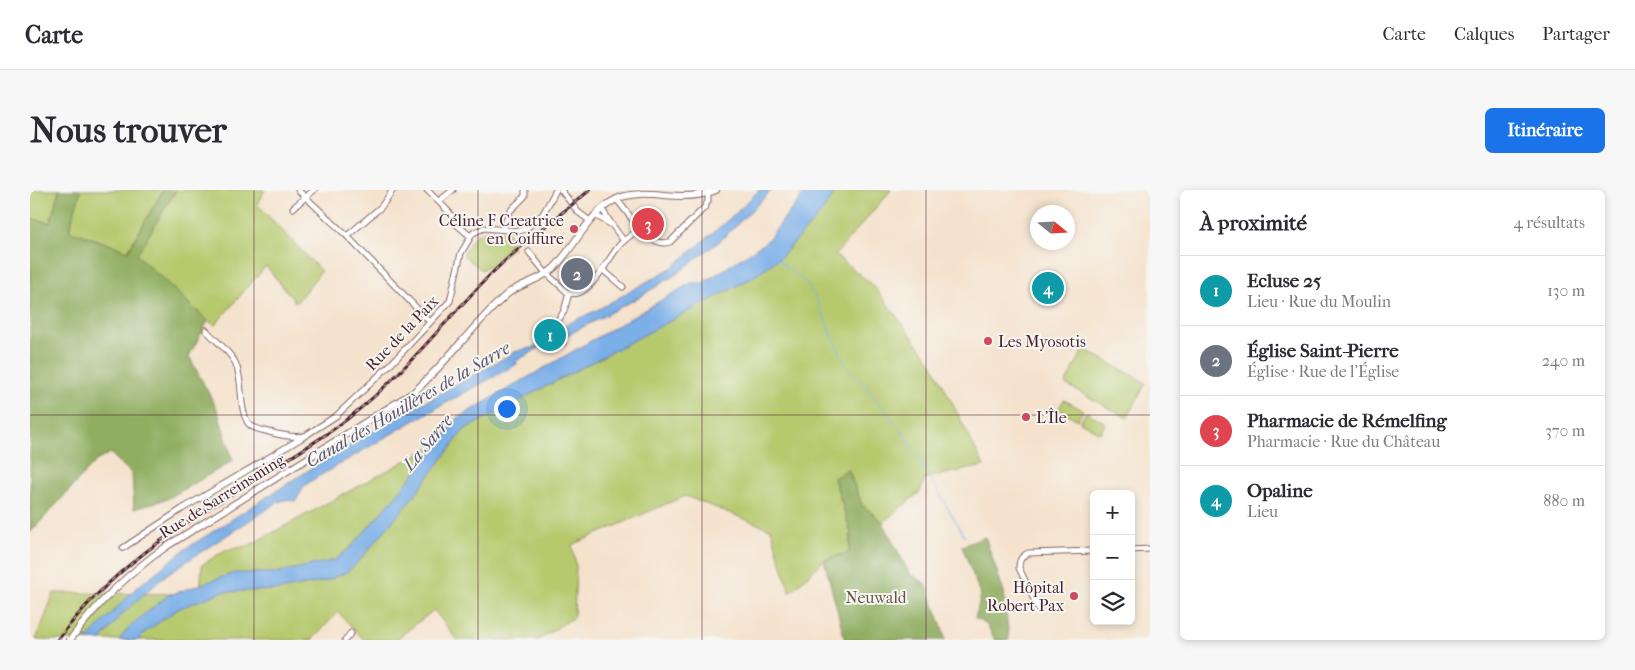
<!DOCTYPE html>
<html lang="fr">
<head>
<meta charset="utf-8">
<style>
	body { margin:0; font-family:"IM FELL French Canon",serif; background:#f7f7f7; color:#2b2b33 }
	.controls { position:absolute; right:15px; bottom:15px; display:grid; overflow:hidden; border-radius:8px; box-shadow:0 2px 8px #0003 }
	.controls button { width:45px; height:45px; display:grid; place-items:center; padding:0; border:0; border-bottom:1px solid #e1e1e2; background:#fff; color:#2b2b33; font:25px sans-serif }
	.compass { position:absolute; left:1000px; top:15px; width:45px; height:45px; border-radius:50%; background:#fff; box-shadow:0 2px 8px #0003; rotate:108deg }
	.you { position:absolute; left:476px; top:218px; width:18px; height:18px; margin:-12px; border:4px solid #fff; border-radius:50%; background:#1a73e8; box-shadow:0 0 0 8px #1a73e833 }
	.badge { display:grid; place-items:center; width:32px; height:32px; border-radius:50%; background:#1a73e8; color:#fff; font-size:16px; font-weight:700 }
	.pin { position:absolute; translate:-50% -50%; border:2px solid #fff; box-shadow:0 1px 5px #0006 }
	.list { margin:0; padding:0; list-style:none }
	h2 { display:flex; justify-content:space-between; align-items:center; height:65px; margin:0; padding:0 20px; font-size:21px }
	h2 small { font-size:16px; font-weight:400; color:#7c7c81 }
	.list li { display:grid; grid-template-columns:32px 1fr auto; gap:15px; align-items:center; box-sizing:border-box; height:70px; padding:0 20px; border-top:1px solid #e1e1e2 }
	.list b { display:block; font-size:19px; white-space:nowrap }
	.list p { margin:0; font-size:16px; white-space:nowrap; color:#7c7c81 }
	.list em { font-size:16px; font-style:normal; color:#7c7c81 }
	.icon { flex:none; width:28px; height:28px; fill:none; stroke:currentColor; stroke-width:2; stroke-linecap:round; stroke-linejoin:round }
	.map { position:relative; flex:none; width:1120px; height:450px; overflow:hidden; border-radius:8px }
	header { display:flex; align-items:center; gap:30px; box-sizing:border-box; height:70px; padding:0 25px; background:#fff; border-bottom:1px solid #e1e1e2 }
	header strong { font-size:24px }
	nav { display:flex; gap:28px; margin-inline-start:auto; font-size:18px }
	.intro { display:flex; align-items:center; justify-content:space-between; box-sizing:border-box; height:120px; padding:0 30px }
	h1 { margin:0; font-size:35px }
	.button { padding:12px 22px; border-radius:8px; background:#1a73e8; color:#fff; font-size:18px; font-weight:700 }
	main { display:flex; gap:30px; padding:0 30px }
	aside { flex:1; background:#fff; border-radius:8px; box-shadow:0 2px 8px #0003 }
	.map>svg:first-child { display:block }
	.green { fill:#b6c96d; stroke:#80744c }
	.forest { fill:#90ad60; stroke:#6d6646 }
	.water { fill:#7aafe8; stroke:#62678a }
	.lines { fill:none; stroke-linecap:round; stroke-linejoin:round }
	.stream { stroke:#7aafe8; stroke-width:1 }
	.minor-casing { stroke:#866363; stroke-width:7 }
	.tertiary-casing { stroke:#866363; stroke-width:8 }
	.minor { stroke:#fff; stroke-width:5 }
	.tertiary { stroke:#fff; stroke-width:6 }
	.rail-casing { stroke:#4a1f2b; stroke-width:3 }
	.rail { stroke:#f6f6f2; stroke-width:1; stroke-dasharray:4; stroke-linecap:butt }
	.grid { fill:none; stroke:#4a1f2b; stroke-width:1; stroke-opacity:0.55 }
	.poi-dot { fill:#d1495b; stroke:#f6f6f2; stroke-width:2 }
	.labels { text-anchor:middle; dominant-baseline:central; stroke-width:4; stroke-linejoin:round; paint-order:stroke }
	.poi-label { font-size:16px; fill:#4a1f2b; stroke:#f6f6f2; text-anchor:end }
	.street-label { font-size:16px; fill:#4a1f2b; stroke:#f6f6f2 }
	.park-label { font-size:16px; fill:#6a523f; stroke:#f6f6f2 }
	.water-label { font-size:18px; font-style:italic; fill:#5b516d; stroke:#f6f6f2 }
</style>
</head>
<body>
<header>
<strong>Carte</strong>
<nav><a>Carte</a><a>Calques</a><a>Partager</a></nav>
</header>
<div class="intro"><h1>Nous trouver</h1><a class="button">Itinéraire</a></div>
<main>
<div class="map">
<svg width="1120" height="450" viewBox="0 0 1120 450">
	<rect width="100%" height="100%" fill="#f6f6f2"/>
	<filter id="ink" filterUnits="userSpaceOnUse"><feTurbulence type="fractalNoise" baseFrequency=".02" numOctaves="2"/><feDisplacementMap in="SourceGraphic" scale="10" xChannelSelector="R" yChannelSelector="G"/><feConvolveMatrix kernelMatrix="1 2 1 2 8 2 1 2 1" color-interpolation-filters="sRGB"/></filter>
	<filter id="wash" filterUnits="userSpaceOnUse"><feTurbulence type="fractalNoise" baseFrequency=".0096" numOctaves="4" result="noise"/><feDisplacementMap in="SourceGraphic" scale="20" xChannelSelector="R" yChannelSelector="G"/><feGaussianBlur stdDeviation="1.12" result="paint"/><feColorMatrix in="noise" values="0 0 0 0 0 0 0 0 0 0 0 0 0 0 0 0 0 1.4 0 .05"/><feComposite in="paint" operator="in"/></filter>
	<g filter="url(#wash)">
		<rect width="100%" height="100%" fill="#f5e2cc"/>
		<g class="green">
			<path d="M0,0h29l-9,33 -20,-5z"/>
			<path d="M51,0h82l-35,61 -59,-21z"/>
			<path d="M146,0h89l-8,14 64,67 -25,32 -30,-37 -51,59 -7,-4 -72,-66z"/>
			<path d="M803,0h58l-56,65 38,30 59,78 52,103 -59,12 -5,14 -37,30 -21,-17 -14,-35 -14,8 17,55 -2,19 -25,8 -34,33 -19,-64 -86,-33 -113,49 4,21 -2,51 -36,23h-81l-23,-30 -39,30h-31l-26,-28 -26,28h-276l18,-47 146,1 2,-29 23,-15 23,-4 262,-142 244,-129z"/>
			<path d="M459,40l18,2 5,6 -2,5 3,4 -24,21 -2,-2 -5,4 -18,-14v-3l11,-18z"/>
			<path d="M1054,159l62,34 -19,35 -62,-34z"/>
			<path d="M1034,210l19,10 -5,10 -20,-11z"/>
			<path d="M1056,222l20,11 -6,10 -20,-11z"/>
		</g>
		<g class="forest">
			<path d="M29,0h22l-12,40 59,21 35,-61h13l-39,65 71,66 -19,35 28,53 16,52 -66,38 -33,10 -2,-35 -22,-21 -14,8 -66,72v-315l20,5z"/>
			<path d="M818,279l14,36 21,17 26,51 17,11 16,43 3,13h-100l-21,-80 25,-8 2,-19 -17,-55z"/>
			<path d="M955,347l19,55 5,48h-14l-8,-15 -12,-7 6,-22 -19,-50z"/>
		</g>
		<g class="water">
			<path d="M729,0h13l-51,50 -46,35 -34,21 -73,39 -11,3 -41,23 1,3 -102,56 -104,61 -8,6 -7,14 -11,-1 -7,2 -111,72 -44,39 -22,27h-15l49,-51 49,-39 167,-107 164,-91 13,-4 2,1 26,-14 13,-12 28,-13 76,-43 62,-53z"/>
			<path d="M777,0h30l-15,22 -41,45 -29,21 -287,151 -59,77 -48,56 -11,10 -21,9 -46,9 -58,2 -44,17 -34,24 -5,7h-20l11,-14 37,-30 67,-23h42l59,-13 18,-15 53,-61 50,-65 235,-136h12l63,-41z"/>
		</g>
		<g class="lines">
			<path class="stream" d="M747,69l29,24 10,16 29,65 26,29 32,40 62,104"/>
		</g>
	</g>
	<g filter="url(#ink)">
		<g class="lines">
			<g class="minor-casing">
				<g id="minor">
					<path d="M268,0l49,46 83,86"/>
					<path d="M397,0l22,22 6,11 15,13"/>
					<path d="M531,0l17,22 12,9"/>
					<path d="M586,9c14,14 31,50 54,43l35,-35 3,-6v-8"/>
					<path d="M409,11l14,-11"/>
					<path d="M263,18l21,-18"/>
					<path d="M565,25l17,10 -10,-16"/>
					<path d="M582,35l12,16"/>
					<path d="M473,39l6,-17 16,-16v-6"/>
					<path d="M317,46l34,-29 12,-17"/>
					<path d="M499,62l16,20 22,20c20,11 41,-33 51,-45 5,-7 14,-12 21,-18"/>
					<path d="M573,80l20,17"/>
					<path d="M176,140c9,10 22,20 29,32 9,18 3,45 13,61 4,6 15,7 21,9 11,3 23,6 35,4"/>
					<path d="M533,153l-9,-15 10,-17 5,-18"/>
					<path d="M93,358l59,-39 118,-70 36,-23 55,-52 59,-63 11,-48 12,-20 11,-5 35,3 7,-2 17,-15 13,-24"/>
					<path d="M1101,360l19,-1"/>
					<path d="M1009,420l-20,-42c0,-8 2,-11 9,-15l66,-2"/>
					<path d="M315,450l6,-7"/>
				</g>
			</g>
			<g class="tertiary-casing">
				<path id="tertiary" d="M40,450c27,-37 60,-68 97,-94l247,-154c33,-30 59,-67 92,-97 14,-12 35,-14 49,-28 22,-23 34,-56 64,-69 21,-8 42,-2 64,-2 11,0 23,-2 33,-6"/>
			</g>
			<use href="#minor" class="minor"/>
			<use href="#tertiary" class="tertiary"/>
			<g class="rail-casing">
				<path id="rail" d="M28,450c59,-81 138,-123 221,-175 24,-16 49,-30 72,-49 51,-40 92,-93 138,-140 31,-31 67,-58 101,-86"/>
			</g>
			<use href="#rail" class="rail"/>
		</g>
	</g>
	<path class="grid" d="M224,0v450M448,0v450M672,0v450M896,0v450M0,225h1120"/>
	<g class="poi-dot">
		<circle cx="544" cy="39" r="5"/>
		<circle cx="958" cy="151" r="5"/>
		<circle cx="996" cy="227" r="5"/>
		<circle cx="1044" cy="406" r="5"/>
	</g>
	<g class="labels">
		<g class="poi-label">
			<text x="534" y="30">Céline F Creatrice<tspan x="534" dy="18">en Coiffure</tspan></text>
			<text x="968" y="151" text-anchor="start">Les Myosotis</text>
			<text x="1006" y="227" text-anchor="start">L'Île</text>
			<text x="1034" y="397">Hôpital<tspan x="1034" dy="18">Robert Pax</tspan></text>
		</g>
		<g class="street-label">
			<text transform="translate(372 143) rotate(-46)">Rue de la Paix</text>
			<text transform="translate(192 306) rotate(-32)">Rue de Sarreinsming</text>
		</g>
		<g class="park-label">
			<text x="846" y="407">Neuwald</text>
		</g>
		<g class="water-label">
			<text transform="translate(378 215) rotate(-30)">Canal des Houillères de la Sarre</text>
			<text transform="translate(398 253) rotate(-50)">La Sarre</text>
		</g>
	</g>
</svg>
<div class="controls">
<button>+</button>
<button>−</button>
<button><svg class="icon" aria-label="layers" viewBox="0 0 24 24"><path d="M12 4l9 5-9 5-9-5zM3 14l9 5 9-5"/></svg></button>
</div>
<svg class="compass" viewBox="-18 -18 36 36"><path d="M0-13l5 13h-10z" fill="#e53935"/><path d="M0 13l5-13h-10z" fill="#7c7c81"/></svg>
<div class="you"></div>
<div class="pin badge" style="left:520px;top:145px;background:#0f9aa8">1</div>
<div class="pin badge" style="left:547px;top:84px;background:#6b7280">2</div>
<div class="pin badge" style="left:618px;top:34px;background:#e0444e">3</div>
<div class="pin badge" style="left:1018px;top:98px;background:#0f9aa8">4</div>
</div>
<aside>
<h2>À proximité<small>4 résultats</small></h2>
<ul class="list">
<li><span class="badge" style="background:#0f9aa8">1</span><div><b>Ecluse 25</b><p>Lieu · Rue du Moulin</p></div><em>130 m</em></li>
<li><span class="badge" style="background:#6b7280">2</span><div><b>Église Saint-Pierre</b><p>Église · Rue de l'Église</p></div><em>240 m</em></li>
<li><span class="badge" style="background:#e0444e">3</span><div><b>Pharmacie de Rémelfing</b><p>Pharmacie · Rue du Château</p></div><em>370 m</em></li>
<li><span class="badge" style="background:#0f9aa8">4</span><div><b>Opaline</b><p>Lieu</p></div><em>880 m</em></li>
</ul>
</aside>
</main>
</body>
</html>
